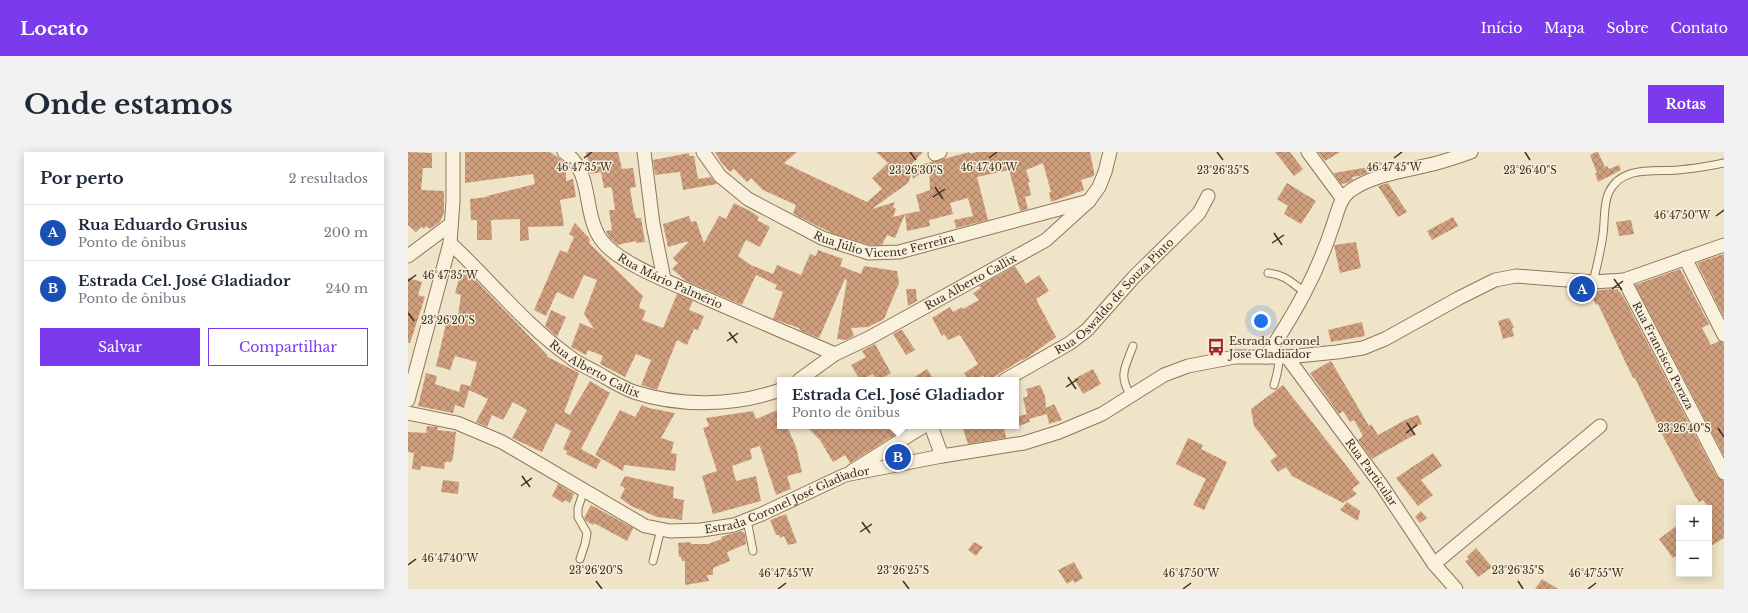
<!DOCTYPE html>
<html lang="pt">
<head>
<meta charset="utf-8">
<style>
	body { margin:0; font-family:"Libre Baskerville",serif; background:#f2f2f3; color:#1f2937 }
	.controls { position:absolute; right:12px; bottom:12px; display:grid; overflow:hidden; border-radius:0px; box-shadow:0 2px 10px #0003 }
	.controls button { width:36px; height:36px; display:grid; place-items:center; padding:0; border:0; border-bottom:1px solid #e0e1e3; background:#fff; color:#1f2937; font:20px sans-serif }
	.you { position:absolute; left:853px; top:169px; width:14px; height:14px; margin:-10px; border:3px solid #fff; border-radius:50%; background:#1a73e8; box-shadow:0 0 0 6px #1a73e833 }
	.badge { display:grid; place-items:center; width:26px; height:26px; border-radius:50%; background:#7c3aed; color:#fff; font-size:13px; font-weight:700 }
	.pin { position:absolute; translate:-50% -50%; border:2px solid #fff; box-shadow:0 1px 4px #0006 }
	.popup { position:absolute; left:369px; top:225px; width:242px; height:52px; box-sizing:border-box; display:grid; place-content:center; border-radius:0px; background:#fff; filter:drop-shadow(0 1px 3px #0005); font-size:13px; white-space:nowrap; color:#747a83 }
	.popup b { font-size:15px; color:#1f2937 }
	.popup::after { content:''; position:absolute; left:50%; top:100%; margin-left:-8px; border:8px solid transparent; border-top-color:#fff }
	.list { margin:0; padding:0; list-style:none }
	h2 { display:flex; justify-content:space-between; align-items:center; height:52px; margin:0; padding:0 16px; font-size:17px }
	h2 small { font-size:13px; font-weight:400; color:#747a83 }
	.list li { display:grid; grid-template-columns:26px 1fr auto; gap:12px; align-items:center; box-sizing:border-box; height:56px; padding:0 16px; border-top:1px solid #e0e1e3 }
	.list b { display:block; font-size:15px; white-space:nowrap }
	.list p { margin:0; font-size:13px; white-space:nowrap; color:#747a83 }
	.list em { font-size:13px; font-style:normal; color:#747a83 }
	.actions { display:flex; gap:8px; padding:12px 16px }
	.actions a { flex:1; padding:9px 0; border:1px solid #7c3aed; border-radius:0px; text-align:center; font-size:14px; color:#7c3aed }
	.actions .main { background:#7c3aed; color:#fff }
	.map { position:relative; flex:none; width:1316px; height:437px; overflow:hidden; border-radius:0px }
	header { display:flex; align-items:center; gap:24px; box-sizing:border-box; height:56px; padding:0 20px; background:#7c3aed; color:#fff }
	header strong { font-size:19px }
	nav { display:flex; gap:22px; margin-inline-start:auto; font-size:14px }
	.intro { display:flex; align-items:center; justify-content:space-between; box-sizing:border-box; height:96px; padding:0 24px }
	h1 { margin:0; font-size:28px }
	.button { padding:10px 18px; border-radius:0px; background:#7c3aed; color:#fff; font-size:14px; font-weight:700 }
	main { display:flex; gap:24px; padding:0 24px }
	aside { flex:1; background:#fff; border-radius:0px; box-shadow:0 2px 10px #0003 }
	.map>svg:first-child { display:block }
	.building { fill:url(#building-cross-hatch) }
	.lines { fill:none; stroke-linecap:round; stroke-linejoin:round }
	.service-casing { stroke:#8d765c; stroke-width:9 }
	.minor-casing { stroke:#8d765c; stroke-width:15 }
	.service { stroke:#faf1dc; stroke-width:7 }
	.minor { stroke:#faf1dc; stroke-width:13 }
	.ticks { fill:none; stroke:#3d2e20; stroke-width:1.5 }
	.labels { text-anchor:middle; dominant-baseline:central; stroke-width:3; stroke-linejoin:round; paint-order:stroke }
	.street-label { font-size:11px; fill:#3d2e20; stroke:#f7eed8 }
	.poi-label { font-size:11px; fill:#3d2e20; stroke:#f7eed8; text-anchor:start }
	.ticks-label { font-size:10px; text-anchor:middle; fill:#3d2e20; stroke:#f7eed8; stroke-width:3; stroke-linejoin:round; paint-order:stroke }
</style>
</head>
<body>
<header>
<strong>Locato</strong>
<nav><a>Início</a><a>Mapa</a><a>Sobre</a><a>Contato</a></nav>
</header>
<div class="intro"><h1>Onde estamos</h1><a class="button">Rotas</a></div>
<main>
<aside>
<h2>Por perto<small>2 resultados</small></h2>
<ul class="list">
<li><span class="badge" style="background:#1a4fb4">A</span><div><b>Rua Eduardo Grusius</b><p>Ponto de ônibus</p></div><em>200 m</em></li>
<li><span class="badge" style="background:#1a4fb4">B</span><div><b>Estrada Cel. José Gladiador</b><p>Ponto de ônibus</p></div><em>240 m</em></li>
</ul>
<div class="actions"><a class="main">Salvar</a><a>Compartilhar</a></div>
</aside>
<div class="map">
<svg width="1316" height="437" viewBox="0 0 1316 437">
	<defs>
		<pattern id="building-cross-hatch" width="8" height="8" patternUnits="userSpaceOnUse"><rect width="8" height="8" fill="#cf9f7d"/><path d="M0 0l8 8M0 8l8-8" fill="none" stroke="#a98266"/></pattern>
	</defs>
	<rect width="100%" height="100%" fill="#f0e4c8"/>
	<g class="building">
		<path d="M0,0l24,1v15h-9l-2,22 23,1v22l-4,9 -10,7 -4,-3 -2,3 -3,-2 -5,5 -8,-7z"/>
		<path d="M57,0h85l10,7 6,5v17l7,-2 3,18 -16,3 4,26 -36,1 1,13 -9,1v-22l-29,1 1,20h-15v-20h-6l-1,-21 17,-2v-1l48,-12 -2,-10 -68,9z"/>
		<path d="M178,0h32l4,17 11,-1 3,19 -6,1 4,25h1l1,5h5l4,24 -9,1v-2l-19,4 -8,-8 -3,-6 6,-1 -3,-20h6l-3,-21 -1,-2 -7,1 -3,-16 -10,2z"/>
		<path d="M307,0h82l-13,11 83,39 15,-13 -10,-11 16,-15 -12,-11h47l-15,16 62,-16v2l7,-2h113l4,20v4l-13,4 3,10 -33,12 -2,-10h2l-8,-29 -17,7 4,12h-2l3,13 -6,2 3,12 -8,2 -11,-41 -32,7 11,43 -32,8 -2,-8 19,-4 -5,-18 -18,5 3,11 -24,6 1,6 -23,5 -2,-17 15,-3 -4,-16 14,-5 -1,-23 -16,12 -1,-6 -4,10 -36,26 23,-7 -2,5 3,2 -3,8 12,-3 -10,24 -8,-3 -5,10h-12l-36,-11 -37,-18 -4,-3 3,-8 -33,-15 -12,-12 -4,4 -13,-13 -4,3 -9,-10z"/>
		<path d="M867,0h15l13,17 -9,7z"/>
		<path d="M910,0h22l-15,9z"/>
		<path d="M1188,0h2l7,15 2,-1 2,3 10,-4 2,5 -23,12 -3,-9h2l-7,-18z"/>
		<path d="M281,1v3h5l4,23 13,-2 6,7 -34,6 -3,-18 -25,3 -2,-15z"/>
		<path d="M961,15l1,5 -11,4 -7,1 1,3 -6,3 -6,1 -6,-9 -1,-2z"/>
		<path d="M879,31l29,18 -15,23 -17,-10 4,-8 -11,-7z"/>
		<path d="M980,31l19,29 -9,5 -20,-31z"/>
		<path d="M326,51l18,9 7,5 -2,3 13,7 -10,20 -14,-7 -8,16 13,9 22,9 4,-9 24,10 9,-21 6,2 2,-6 25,9 -3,7 21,8 3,-8 33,5 2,12 -15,36 -16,8 -17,1 3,8 -8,4 -9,-1 10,-59 -2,-1 -26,59 -18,-7 -2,-3 -26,-9 10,-27 -8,-3 2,-4 -21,-10 -14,30 -56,-24 -14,-12 6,-6 -5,-5 16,-17 -21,6 -5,-23 26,-8 2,6 5,-1 8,22 15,-27 7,3z"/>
		<path d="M1045,65l5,9 -26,14 -5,-9z"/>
		<path d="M1223,68l3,14 -15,2 -3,-14z"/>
		<path d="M167,71l15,16 -1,4 54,53 -4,10 1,2 6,3 -4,9 21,8 14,-34 16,7 -4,9 15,6 -6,14 -4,-1 -7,16 -10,-5 -20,50 -16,-5 10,-25 -15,-6 -11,23 -25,-13 3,-8 -15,-6 -2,5 -15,-8 9,-24 14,6 -10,-15 13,-34 -13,-5 -11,24 -16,-7 -11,24 -12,-6 26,-60 7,3 7,-16 -5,-3z"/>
		<path d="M948,90l5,26 -21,5 -6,-28z"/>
		<path d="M1316,102v62h-1l-26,-53z"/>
		<path d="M607,114l11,18 13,-9 10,16 -13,8 20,38 -28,20 -5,3v-1l-34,21h-3l-3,-5 -8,5h-6l-5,-7 14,-9 -18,-29 -12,5 -4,-6 -2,2 -10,-18 18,-11 3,5 9,-5 1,2 16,-9 -6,-7 8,-5 -2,-2z"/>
		<path d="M1272,117l29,55 -7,4 9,17 8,-4 5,2v113l-89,-171z"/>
		<path d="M59,119l81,85h-2l33,17 -15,39 6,3 20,-34 20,12 -29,56 20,11 -5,9 -30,-15 1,-3 -4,-2 8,-18 -15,-8 -14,29 -30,-14 15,-28 -14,-8 -10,18 -11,-5 -5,12 -11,-5 12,-23 -19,-9 -5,18 -9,-3 -2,8 -35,-7 8,-33 11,3 -2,8 24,8 2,-8 9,2v2l7,-26 -22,-6 -5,14 -14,-4 11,-46 10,3 4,-28 -6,-2 6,-21 5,1z"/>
		<path d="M0,126l14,4 -4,13 7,2 -15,46h-2z"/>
		<path d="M498,137h10l1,12 -9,5z"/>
		<path d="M1205,137l1,1 3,-1 6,7 94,181 7,4v57l-15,9v-28l3,-2 -3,-9 -6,-8 -4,2 -4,-6 -30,-56 -30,-62h-2l-35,-74 -2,1 -6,-12 10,-3z"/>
		<path d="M143,158l15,7 -9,20 -12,-11z"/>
		<path d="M1101,166l5,9 -2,1 2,8 -11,3 -5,-18z"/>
		<path d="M954,170l3,14 -34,6 -3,-12z"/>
		<path d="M493,178h1l13,20 -9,5 -13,-21z"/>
		<path d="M467,192l16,29 -12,7h-3l-3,-6 -13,6 -9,-15 15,-8 -4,-6z"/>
		<path d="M923,209l38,65 2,-2 7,11 29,-16 11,-4 4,9 -12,4 4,7 -42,24 -14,-19 5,-4 -9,-16 -4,2 -7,-11 -4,3 -29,-41z"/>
		<path d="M519,217l7,11h-24z"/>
		<path d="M685,217l8,15 -18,10 -9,-15z"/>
		<path d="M632,233l5,11 1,12 8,-4 8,16 -13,4 -2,-10 -18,5 1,3 -14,5v-10l11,-3v1l-4,-17 5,-2 -2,-7z"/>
		<path d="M875,233l77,98 -8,6 5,5 -14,9 -51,-27 -6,-9 -8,5 -8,-11 7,-5 -23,-30 -3,-17z"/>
		<path d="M234,253l7,3 26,5 -14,25 13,4 -3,11 6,1 -2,17 -51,-6 -1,6 -28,-16 25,-45 15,7z"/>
		<path d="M372,257v17h7l9,21 6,25 -15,4 4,13 -15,6 -16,-49 -10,3 2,10 -20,7 4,15 20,-5 5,25 -48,13 -11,-38 15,-5 -14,-43 6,-2 -3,-8 47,-7 3,8z"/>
		<path d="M19,274l11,1 -1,3 19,2 -3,26 -2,4h-6l-1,7 -23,-3 -1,4 -8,-1 2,-16 -6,-1v-20l18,1z"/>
		<path d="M398,274h48l2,3 4,-3h49l-59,37 -5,-8 -12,7 -13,-22z"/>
		<path d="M554,274h42l2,12 -38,6z"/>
		<path d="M780,286l15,7 -2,4 26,13 -23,48 -11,-5 13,-26 -30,-15z"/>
		<path d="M1025,301l9,13 -21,14 12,15 -15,11 -22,-28z"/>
		<path d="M217,324l49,11 -1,11 11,2 -2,20 -25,-3 -26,-11 -11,-8 5,-10 -5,-3z"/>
		<path d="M35,328l16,2 -1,12 -17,-2z"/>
		<path d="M150,332l16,10 -4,9 -6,-3 -1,3 -11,-7z"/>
		<path d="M939,350l13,9 -2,10 -18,-11z"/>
		<path d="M183,353l42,23 -6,13 -33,-18 -1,2 -7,-4 -2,-3z"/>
		<path d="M1013,359l6,7 -7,5 -5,-6z"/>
		<path d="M378,362l11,29 -9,2 -4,-9 -4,2 -1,-3h-3l-6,-15z"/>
		<path d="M1271,372v30l-6,4 -14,-19z"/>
		<path d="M334,379l3,3 1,10 -19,8 3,9 -17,7v7h-6l2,6 -24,4v-24h-3l-1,-4h-2l-1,-14 12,-1 1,2h17l14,-5 -1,-2 9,-3z"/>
		<path d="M566,390l9,5 -7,9 -8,-6z"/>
		<path d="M1068,396l16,19 -14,10 -13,-16 4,-2 -2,-2z"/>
		<path d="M666,410l9,16 -8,5 -2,-3 -6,4 -9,-14z"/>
		<path d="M1134,427l16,10h-23z"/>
	</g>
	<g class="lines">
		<g class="service-casing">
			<g id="service">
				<path d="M860,121c19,2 23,10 38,20"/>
				<path d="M1185,130c4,-16 8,-32 10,-48 2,-13 0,-30 6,-42 13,-27 46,-20 69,-22 16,-1 31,-4 46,-7"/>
				<path d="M866,233l3,-11 3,-17"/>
				<path d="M723,244c-13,-21 -6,-28 2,-50"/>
				<path d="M339,368l6,31"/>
				<path d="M172,407l5,-15 2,-11 -9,-16v-9l6,-18"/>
				<path d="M245,409l8,-32"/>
			</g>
		</g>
		<g class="minor-casing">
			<g id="minor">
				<path id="s1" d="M156,0c31,20 17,63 39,90 17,22 74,43 100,55 44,19 88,38 132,57"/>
				<path d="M236,0l9,72 11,55"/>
				<path id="s2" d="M295,0l17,24 28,23 74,39 47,15 30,-1 190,-51"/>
				<path d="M900,0l34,46"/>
				<path d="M527,2l5,-2"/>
				<path id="s3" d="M42,91c40,37 75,82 120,114 7,6 16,10 24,14 13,7 26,16 40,21 46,15 101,14 146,-2"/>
				<path d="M0,104l43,-32"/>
				<path d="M1277,106l39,77"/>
				<path id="s4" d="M1216,128l100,193"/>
				<path d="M858,205c28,-43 50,-80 66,-129 5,-13 7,-29 18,-37 23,-17 60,-21 87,-28 11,-3 23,-7 34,-11"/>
				<path id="s5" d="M879,205l95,129 52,78 22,25"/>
				<path id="s6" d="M391,228l36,-26 34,-16 177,-98 43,-39 10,-14 6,-15 5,-20"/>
				<path id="s7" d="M597,228l65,-37 17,-13 47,-53 65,-64 9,-17"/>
				<path d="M0,248l42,-157 3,-42v-49"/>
				<path id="s8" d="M0,261l49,10 45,19 143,84 25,5 31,-1 33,-5 28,-11 83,-39 97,-19 82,-13 35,-11 43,-18 62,-39 24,-9 47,-9h52l50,-5 26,-4 22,-9 74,-41 36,-18 21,-4 77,6 31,-2 100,-35"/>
				<path d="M523,274l11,30"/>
				<path d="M444,319l72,-45"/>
				<path d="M1026,412l166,-138"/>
			</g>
		</g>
		<use href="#service" class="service"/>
		<use href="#minor" class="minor"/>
	</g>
	<path class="ticks" d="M502,0l6,8M809,0l6,8M1117,0l5,8M176,6l8,-6M581,6l8,-6M986,6l8,-6M527,35l8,12M525,45l12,-8M1308,64l8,-6M866,81l8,12M864,91l12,-8M1206,127l8,11M0,129l8,-6M1204,137l11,-8M0,161l6,8M321,180l8,11M319,189l11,-8M660,225l8,12M658,235l12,-8M999,271l8,12M1310,276l6,9M998,281l11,-8M114,324l8,11M113,334l11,-8M454,370l8,11M452,380l12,-8M0,413l8,-6M188,429l6,8M495,429l6,8M1110,429l5,8M370,437l8,-6M775,437l8,-6M1180,437l8,-6"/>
	<defs>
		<g id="bus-bare" transform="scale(1.38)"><path d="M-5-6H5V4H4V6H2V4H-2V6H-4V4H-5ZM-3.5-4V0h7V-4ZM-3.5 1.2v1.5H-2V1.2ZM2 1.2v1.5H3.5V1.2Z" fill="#9e2a2b" stroke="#f7eed8" stroke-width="2.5" paint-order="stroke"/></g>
	</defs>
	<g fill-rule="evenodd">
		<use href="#bus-bare" x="808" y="195"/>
	</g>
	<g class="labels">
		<g class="street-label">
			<text stroke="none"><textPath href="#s2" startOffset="213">Rua Júlio Vicente Ferreira</textPath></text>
			<text stroke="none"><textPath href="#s1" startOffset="179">Rua Mário Palmério</textPath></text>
			<text stroke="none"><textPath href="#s6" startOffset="198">Rua Alberto Callix</textPath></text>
			<text stroke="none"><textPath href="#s7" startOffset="139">Rua Oswaldo de Souza Pinto</textPath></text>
			<text stroke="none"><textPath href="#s4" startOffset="85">Rua Francisco Peraza</textPath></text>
			<text stroke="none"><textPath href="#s3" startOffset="193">Rua Alberto Callix</textPath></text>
			<text stroke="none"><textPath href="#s5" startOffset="143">Rua Particular</textPath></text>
			<text stroke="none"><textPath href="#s8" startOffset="413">Estrada Coronel José Gladiador</textPath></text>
		</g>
		<g class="poi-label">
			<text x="821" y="189">Estrada Coronel<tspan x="821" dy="13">José Gladiador</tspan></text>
		</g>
	</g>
	<g class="ticks-label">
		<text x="176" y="19">46°47'35"W</text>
		<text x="581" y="19">46°47'40"W</text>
		<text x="986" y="19">46°47'45"W</text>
		<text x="508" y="22">23°26'30"S</text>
		<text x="815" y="22">23°26'35"S</text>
		<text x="1122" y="22">23°26'40"S</text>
		<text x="1274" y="67">46°47'50"W</text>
		<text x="42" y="127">46°47'35"W</text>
		<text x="40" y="172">23°26'20"S</text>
		<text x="1276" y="280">23°26'40"S</text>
		<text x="42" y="410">46°47'40"W</text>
		<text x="188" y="422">23°26'20"S</text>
		<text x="495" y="422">23°26'25"S</text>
		<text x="1110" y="422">23°26'35"S</text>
		<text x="378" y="425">46°47'45"W</text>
		<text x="783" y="425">46°47'50"W</text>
		<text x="1188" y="425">46°47'55"W</text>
	</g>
</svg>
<div class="controls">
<button>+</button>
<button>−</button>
</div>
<div class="you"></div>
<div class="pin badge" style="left:1174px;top:137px;background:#1a4fb4">A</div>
<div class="pin badge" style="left:490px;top:305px;background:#1a4fb4">B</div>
<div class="popup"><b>Estrada Cel. José Gladiador</b>Ponto de ônibus</div>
</div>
</main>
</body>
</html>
